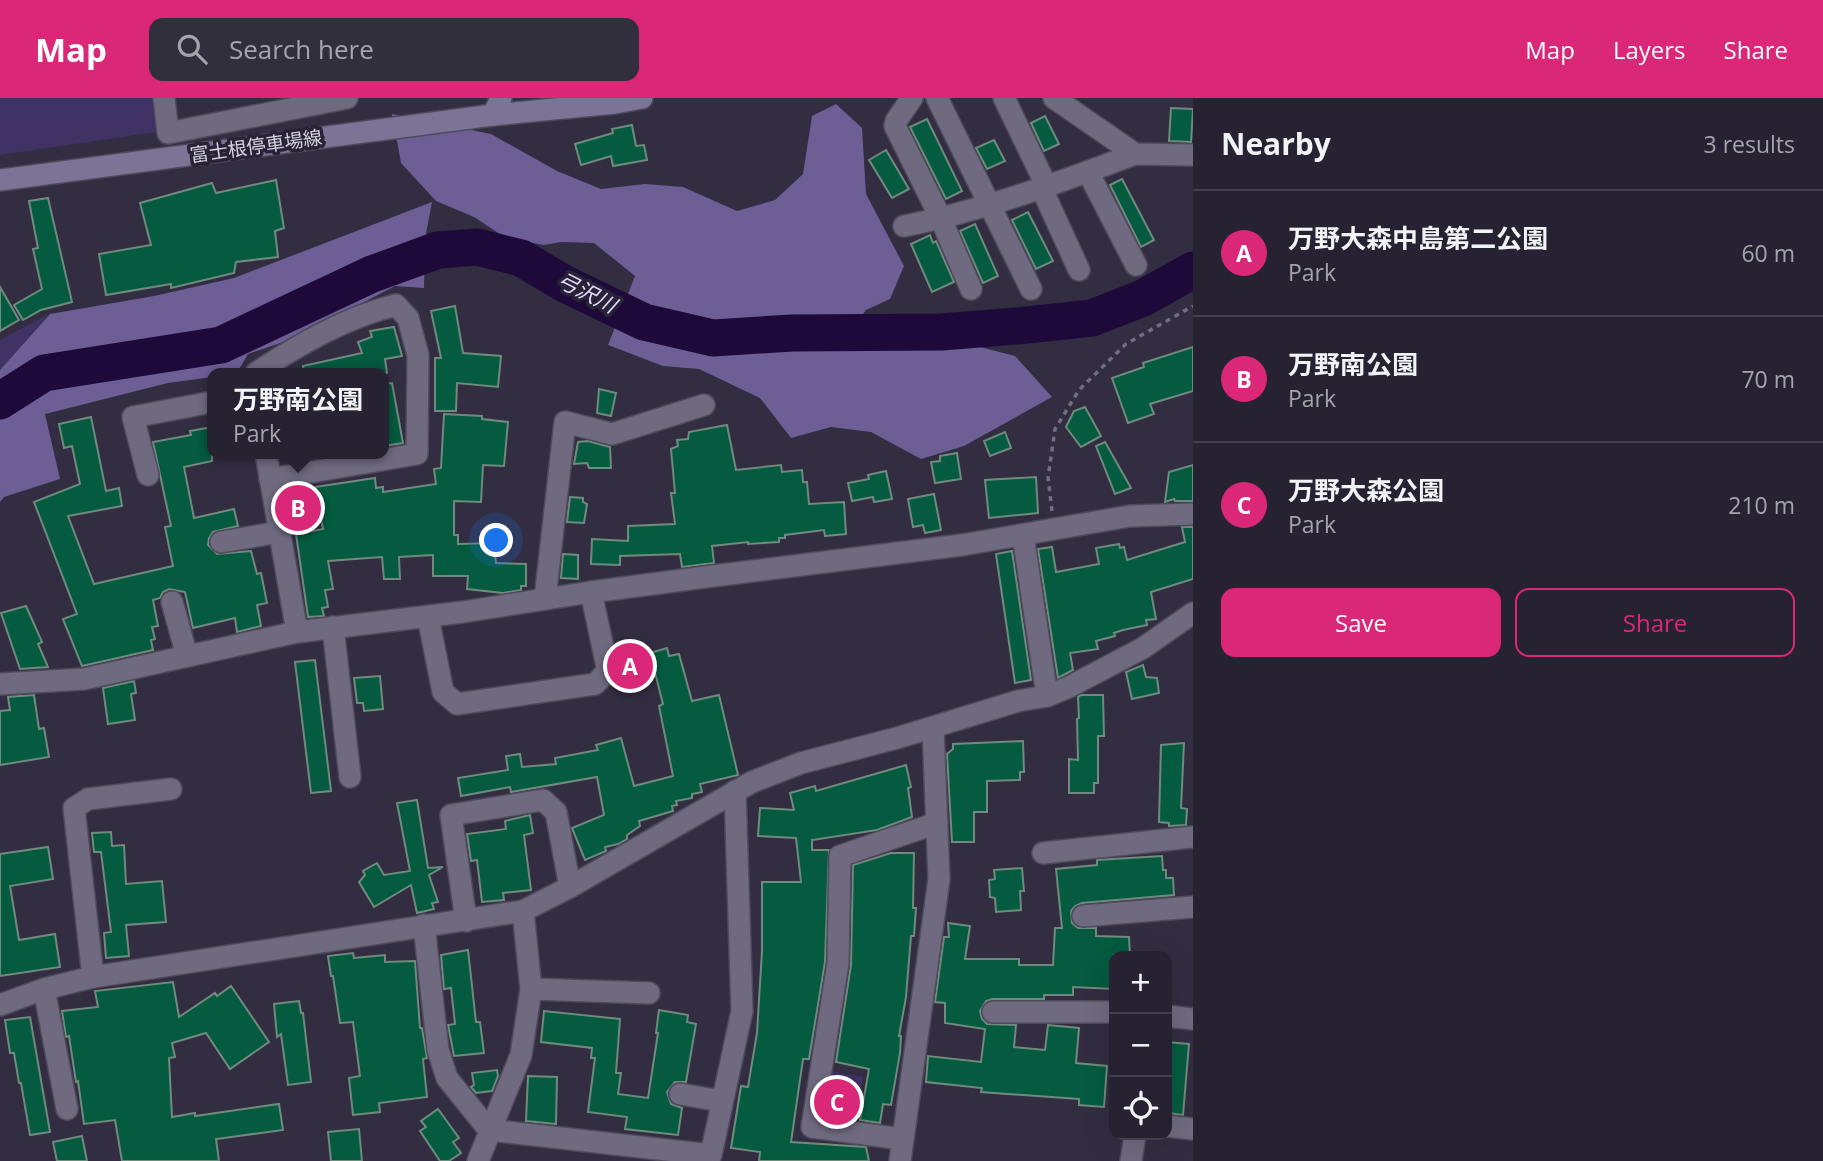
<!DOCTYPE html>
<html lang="en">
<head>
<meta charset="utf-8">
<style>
	body { margin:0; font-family:"Open Sans","Noto Sans JP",sans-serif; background:#322f3d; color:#f1f3f6 }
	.controls { position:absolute; right:21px; bottom:21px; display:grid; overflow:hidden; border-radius:14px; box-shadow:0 7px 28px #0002 }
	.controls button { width:63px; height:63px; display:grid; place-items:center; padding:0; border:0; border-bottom:2px solid #423f4d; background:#262231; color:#f1f3f6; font:35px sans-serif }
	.you { position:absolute; left:497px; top:443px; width:24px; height:24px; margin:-18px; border:5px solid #fff; border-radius:50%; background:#1a73e8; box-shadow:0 0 0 10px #1a73e833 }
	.badge { display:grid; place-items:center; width:46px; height:46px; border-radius:50%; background:#db2777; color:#fff; font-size:23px; font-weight:700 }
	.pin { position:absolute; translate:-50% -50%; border:4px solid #fff; box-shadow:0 2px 7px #0006 }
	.popup { position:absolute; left:207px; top:270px; width:182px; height:91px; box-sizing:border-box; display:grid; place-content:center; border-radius:14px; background:#262231; filter:drop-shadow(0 2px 5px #0005); font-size:23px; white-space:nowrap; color:#a4a4ab }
	.popup b { font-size:26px; color:#f1f3f6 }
	.popup::after { content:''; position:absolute; left:50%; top:100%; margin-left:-14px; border:14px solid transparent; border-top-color:#262231 }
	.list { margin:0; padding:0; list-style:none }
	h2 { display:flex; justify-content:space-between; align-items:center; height:91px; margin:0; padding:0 28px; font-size:30px }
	h2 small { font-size:23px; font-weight:400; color:#a4a4ab }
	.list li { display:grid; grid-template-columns:46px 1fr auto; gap:21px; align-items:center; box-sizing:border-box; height:126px; padding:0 28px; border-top:2px solid #423f4d }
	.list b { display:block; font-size:26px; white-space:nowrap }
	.list p { margin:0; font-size:23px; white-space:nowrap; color:#a4a4ab }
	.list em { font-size:23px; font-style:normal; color:#a4a4ab }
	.actions { display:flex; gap:14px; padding:21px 28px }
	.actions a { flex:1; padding:16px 0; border:2px solid #db2777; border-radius:14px; text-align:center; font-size:24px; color:#db2777 }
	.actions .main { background:#db2777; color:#fff }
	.icon { flex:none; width:38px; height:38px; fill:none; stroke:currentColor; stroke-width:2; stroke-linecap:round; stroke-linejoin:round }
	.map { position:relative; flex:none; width:1193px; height:1063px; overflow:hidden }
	header { display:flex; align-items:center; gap:42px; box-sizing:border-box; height:98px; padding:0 35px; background:#db2777; color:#fff }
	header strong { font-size:33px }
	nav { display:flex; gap:38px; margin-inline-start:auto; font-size:24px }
	.search { width:490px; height:63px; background:#322f3d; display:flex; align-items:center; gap:18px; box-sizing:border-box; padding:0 24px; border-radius:14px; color:#a4a4ab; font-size:26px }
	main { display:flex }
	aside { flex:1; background:#262231 }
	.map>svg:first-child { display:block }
	.green { fill:#413265 }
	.forest { fill:#6d5e96 }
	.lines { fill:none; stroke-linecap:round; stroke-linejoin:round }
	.river { stroke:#1d0a3a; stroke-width:37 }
	.building { fill:#045b3f; stroke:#708a7d; stroke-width:2 }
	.street-casing { stroke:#4f4a5b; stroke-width:24 }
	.secondary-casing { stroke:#4f4a5b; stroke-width:24 }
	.path { stroke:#726e7f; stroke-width:3.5; stroke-dasharray:5 5; stroke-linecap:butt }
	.street { stroke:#6f6a80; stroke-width:21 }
	.secondary { stroke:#7c7497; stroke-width:21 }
	.labels { text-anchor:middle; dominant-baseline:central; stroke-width:7; stroke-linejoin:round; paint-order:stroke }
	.street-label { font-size:19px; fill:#d6d4e0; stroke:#282336 }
	.water-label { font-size:21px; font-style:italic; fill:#e4dcfe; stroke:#282336 }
</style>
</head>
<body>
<header>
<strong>Map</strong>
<div class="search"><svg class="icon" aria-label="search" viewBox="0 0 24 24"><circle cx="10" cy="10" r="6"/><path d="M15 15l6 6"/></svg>Search here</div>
<nav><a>Map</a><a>Layers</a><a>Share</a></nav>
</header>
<main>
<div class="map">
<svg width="1193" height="1063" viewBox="0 0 1193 1063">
	<rect width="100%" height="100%" fill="#322d41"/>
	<g class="green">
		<path d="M0,0h153l3,34 -156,23z"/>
		<path d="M49,216l-49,56v-30z"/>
		<path d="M308,386l8,42 -28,5 -8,-41z"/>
		<path d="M643,548l7,32 -34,8 -7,-31z"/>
		<path d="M820,971l43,8 -8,57 -43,-7z"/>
	</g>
	<g class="forest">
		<path d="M836,6l26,24 4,66 38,72 -14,33 -24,11 -31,41 87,-19 93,24 37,41 -88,49 -43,13 -50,-27 -40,-5 -40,11 -31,-40 -61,-29 -36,-3 -55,-21 27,-69 -41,-33 -33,-1 -17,3 -38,-7 -32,-21 -38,-16 -35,-38 -9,-49 99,20 66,37 44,18 44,-5 38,3 54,24 38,-11 28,-26 9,-58z"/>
		<path d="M432,104l-7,37 -1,49 -29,-2 -100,52 -47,16 -11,19h-25v4l-44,6 -123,31 15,65 -56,18 -4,5v-132l50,-56 104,-18 80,-18z"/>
	</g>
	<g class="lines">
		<path class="river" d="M0,303l44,-28 177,-28 151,-71 66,-24 39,-3 44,11 44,26 79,38 69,16 79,-5 149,-1 76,-6 75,-8 51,-20 50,-28"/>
	</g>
	<g class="building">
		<path d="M1171,10l22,1 -2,33 -22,-1z"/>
		<path d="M1045,18l14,28 -15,7 -13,-28z"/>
		<path d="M927,21l35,72 -16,8 -36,-72z"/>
		<path d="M632,27l4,21 8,-1 3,15 -34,6 -2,-10 -30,9 -6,-21 38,-11 -1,-4z"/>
		<path d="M994,42l11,21 -18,8 -11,-21z"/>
		<path d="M886,52l23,39 -17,9 -23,-38z"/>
		<path d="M1122,81l32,61 -13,7 -31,-62z"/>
		<path d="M276,82l8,48 -9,3 3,26 -42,5 -2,11 -63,15v-4l-65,11 -7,-41 52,-9 -11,-42 72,-20 4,10z"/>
		<path d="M48,100l24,104 -31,8 -18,10 -9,-15 28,-16 -9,-40 5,-1 -9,-47z"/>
		<path d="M1028,114l25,49 -17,8 -24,-49z"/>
		<path d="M975,126l23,52 -15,7 -23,-52z"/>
		<path d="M930,137l3,8 3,-2 18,41 -22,10 -21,-48z"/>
		<path d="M0,189l19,33 -19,11z"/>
		<path d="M455,208l8,47 38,3 -3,31 -41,-4 -1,28h-21v-53h6l-10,-47z"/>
		<path d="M394,229l8,29 -17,3 2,14h-83l-1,-7 59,-13 -4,-11 14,-5 -2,-6z"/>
		<path d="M1193,249v44l-43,13 4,10 -26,9 -16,-45 32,-11 -1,-4z"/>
		<path d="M392,285l11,60 -19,3v-62z"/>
		<path d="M599,291l17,4 -5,23 -14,-3z"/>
		<path d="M1085,309l16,29 -20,11 -15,-20 8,-16z"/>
		<path d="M444,316l38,2v3l26,3 -4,44 -21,-1 -2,37 -27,-1v34h4v9l36,-1 2,20 30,1v22h-5v4l-18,3 -36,-4 1,-13h-35v-21l-34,2 1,22h-16l-2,-22 -54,4 5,28 -8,1 3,17 -6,1 2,8 -16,1 -12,-83 27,-5 -8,-42 60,-9 1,10 7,-1v5l53,-8 -2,-15 7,-1z"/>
		<path d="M91,319l15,74 13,-3 3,18 -54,10 26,68 79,-18 -8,-39 6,-1 -18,-84 38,-7 -1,-4 22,-4v34l-28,6 10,51 40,-9 4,17 -25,6 -4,6 -1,7 9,9 34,-3 6,23 4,-1 6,30 -10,2 4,21 -24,6 -2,-14 -42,10 -8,-36 -16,-3 -6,3 -3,6 -7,2 5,26 -6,1 3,12 -4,1 2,10 -71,16 -19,-47 14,-5 -43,-112 46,-18 -8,-38 -8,2 -5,-24z"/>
		<path d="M727,327l9,45 45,-5 1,7 20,-2 1,12h4l2,22 35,-2 2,32 -21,2 -1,-6 -39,5v3h-6v4l-31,2v-2l-36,4 2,17 -32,4 -2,-13 -60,2v9l-29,-1 1,-25 36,2v-15l47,-2 -4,-31h4l-4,-44 7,-3 -1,-6 11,-1 1,-7z"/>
		<path d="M1005,334l6,16 -21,8 -6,-15z"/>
		<path d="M588,343l22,6 1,21h-22l-2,-5 -13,1 4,-22z"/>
		<path d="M1105,344l26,46 -16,6 -19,-48z"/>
		<path d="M957,355l4,26 -26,4 -4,-21 9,-1v-5z"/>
		<path d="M1193,367v36h-18l-1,-2 -9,3 4,-30z"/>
		<path d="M886,373l6,28 -18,3 -1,-5 -21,4 -4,-18 21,-4 -1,-4z"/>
		<path d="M1036,379l2,36 -49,5 -4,-38z"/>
		<path d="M934,396l7,36 -16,3 -2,-8 -10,2 -5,-28z"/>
		<path d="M570,399l13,1v4l4,2 -3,19 -17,-1z"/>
		<path d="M1182,429h11v52l-42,13 5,27 -10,1 1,5 -24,5 -9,3 1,3 -19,5 2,8 -28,4 3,17 -15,8 -20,-129 14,-2 4,25 43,-8 -3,-16 23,-4 1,4 4,-1 3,13 58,-18z"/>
		<path d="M1012,453l19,129 -16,3 -19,-129z"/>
		<path d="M563,456l15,1v24l-17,-1z"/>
		<path d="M26,508l16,36 -4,2 10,23 -28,2 -19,-56z"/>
		<path d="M667,550l2,8 10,-2 13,47 27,-6 19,80 -38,9 2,8 -10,2v4l-16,3 1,4 -5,1 1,5 -34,10 1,5 -13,9v4l-9,5 -13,3 1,4 -21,9 -13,-32 32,-13 -7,-38 -86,15 -1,-5 -49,9 -3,-18 50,-8 -2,-14 14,-2 2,13 34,-3 -1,-6 43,-8 -2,-5 25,-7 13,48 39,-10 -14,-70 4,-2 -13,-51z"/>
		<path d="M315,562l16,131 -20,2 -16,-131z"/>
		<path d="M1143,567l3,12 11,1 2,15 -27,6 -6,-27z"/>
		<path d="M380,578l3,33 -19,2 -1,-8h-6l-3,-25z"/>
		<path d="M134,583l2,12 -5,1 4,26 -27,4 -5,-36z"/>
		<path d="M34,597l5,34 5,-1 5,29 -49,8v-54l10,-1 -2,-13z"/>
		<path d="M1081,597h22l1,41h-6v47h-4v10h-25v-34l9,1 -1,-41 2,-1 -1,-21z"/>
		<path d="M1023,643l1,31h-4v8l-33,1v31h-13v30h-22l-5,-88 6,-5v-5z"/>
		<path d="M1184,645l-3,65 6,1 -1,16 -17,1v-3l-10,-1 2,-77z"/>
		<path d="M906,667l5,22 -3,1 4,29 -35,13 -65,10v10h17l-4,112 -16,97h-6l-12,83 75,5 3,14h-110l1,-9 -29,-4 10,-62 7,1 9,-54 5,-82v-69h39l-5,-44 -38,-2 2,-28 34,2 -4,-17 25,-7 1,5z"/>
		<path d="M417,702l11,68 15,-1 -14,8 9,27 -6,1 2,6 -17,4 -6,-28 -37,22 -15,-25 6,-7 -2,-4 14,-8 7,12 26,-4 -13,-68z"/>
		<path d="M530,717l3,18 -9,2 7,55 -28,3 1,7 -22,2 -5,-42 -6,1 -4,-27 39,-5 -1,-8z"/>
		<path d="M111,734l1,14 12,-1 2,39 36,-3 4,41 -40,3 3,31 -23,2 -2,-25 7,-1 -10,-80h-7l-2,-19z"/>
		<path d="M48,749l5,32 -43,7 9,54 36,-6 5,33 -60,9v-122z"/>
		<path d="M891,755h23l-1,55h3l-2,28h-3l-5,61 -7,39h2l-1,17 -9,52 -8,-1 -3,19 -20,-3 9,-51 -33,-7 15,-97 2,-100z"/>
		<path d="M1162,758l1,14h3v8h7l1,17 -92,8 -7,3 -4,5 1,12 6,5h18v8l33,1 1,18h-16v34l-41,-2v8h-29v4h-52l-6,2 -6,10 2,8 5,5 29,1 -2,22 31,3 3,-25 31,3 -3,35 31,3 -3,41 -25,-2v-6l-98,-7 1,-4 -56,-6 2,-26 53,6 4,-33 -40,-6v-20l-10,-1 9,-65h5l-1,-14 22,3 -5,33h54v6h34l2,-37h7l-6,-59 41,-4v-5z"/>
		<path d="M1022,770l2,23h-4l1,19 -25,2 -1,-14 -5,-1 -1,-17 6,-1 -1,-9z"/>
		<path d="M468,852l8,72h4l4,31 -30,3 -6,-31 7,-1 -4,-36 -7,1 -3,-34z"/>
		<path d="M353,855l1,5 31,-3v7l30,-1 5,67h2l5,30 -4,1 4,38 -48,6 1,9 -27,3 -4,-37 11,-2 -7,-54 -13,1 -7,-47h-2l-3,-20z"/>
		<path d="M173,884l6,35 36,-24 2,3 14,-10 38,56 -39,27 -24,-36 -34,10 3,14 -6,1 3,59 23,-4v3l84,-12 4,26 -67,9 3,22h-97l-7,-41 -31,4 -6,-43 -2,1 -7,-46 -3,1 -4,-26 36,-4 -3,-16z"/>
		<path d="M299,903l2,12h2l8,69 -23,3 -7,-51 -4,3 -3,-33z"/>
		<path d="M659,912l29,5 -1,7 9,2 -10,58h-11l-8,10 4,12 11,4 -4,27 -53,-6 2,-12 -39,-5 7,-54h-4l1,-10 -51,-6 3,-31 76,8 -4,54h5l-3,21 30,4 10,-65h-2z"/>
		<path d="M30,919l20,115 -20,3 -9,-52h-2l-5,-30h-4l-5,-33z"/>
		<path d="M1167,944l22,2 -6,71 -16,-2z"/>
		<path d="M497,972l1,6 -6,15 -16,2 -5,-6 3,-2 -2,-12z"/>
		<path d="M528,978l29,1 -1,47 -30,-3z"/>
		<path d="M438,1011l21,29 -6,4 8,11 -12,8h-9l-20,-30 6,-4 -5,-6z"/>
		<path d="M359,1031l3,32h-31l-3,-29z"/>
		<path d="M82,1038l5,25h-30l-4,-19z"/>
	</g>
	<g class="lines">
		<g class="street-casing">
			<g id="street">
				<path d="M164,0l4,35 179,-35"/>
				<path d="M912,0l-16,23 -1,5 46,93 30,70"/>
				<path d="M937,0l94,191"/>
				<path d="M1004,0l42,87"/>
				<path d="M1054,0l81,56 58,1"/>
				<path d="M1088,74l48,93"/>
				<path d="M1041,89l38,83"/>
				<path d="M904,128c77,-15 157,-44 231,-72"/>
				<path d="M256,275c42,-28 90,-56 140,-68l12,13 10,37 -1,99 -147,25"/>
				<path d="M266,356l31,178"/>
				<path d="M148,377l-15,-58 79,-15"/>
				<path d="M1023,437l24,161"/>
				<path d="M221,444l59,-10"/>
				<path d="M545,501l20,-177 47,12 92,-29"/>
				<path d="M172,504l15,54"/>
				<path d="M428,519l15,75 14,12 138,-20 13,-13 -17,-79"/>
				<path d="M333,529l17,150"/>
				<path d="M0,586l84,-5 213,-47 166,-20 128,-20 130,-17 241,-30 168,-29 63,-2"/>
				<path d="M1043,755l150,-16"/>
				<path d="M1083,818l110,-9"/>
				<path d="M466,823l-15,-106 92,-15 13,12 14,75"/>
				<path d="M424,827l14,125 9,28 42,52 222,25 31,-144 -7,-220"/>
				<path d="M93,879l-19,-169 14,-9 83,-10"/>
				<path d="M44,891l23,120"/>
				<path d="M531,891l118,4"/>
				<path d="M0,907l44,-16 49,-12 430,-66 47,-24 182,-105 49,-19 96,-25 121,-37 29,-5 22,-9 74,-39 50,-35"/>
				<path d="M993,914h121"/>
				<path d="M1167,918l26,3"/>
				<path d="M680,996l41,7"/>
				<path d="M1167,1028l26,3"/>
				<path d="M902,1041l-90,-12 26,-164 2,-107 97,-33"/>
				<path d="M478,1063l43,-106 10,-66 -8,-78"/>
				<path d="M900,1063l39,-282 -6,-151"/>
				<path d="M1131,1063l4,-26"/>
			</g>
		</g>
		<g class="secondary-casing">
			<g id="secondary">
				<path d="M493,17l122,-12 27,-5"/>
				<path d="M0,82l493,-65 8,-17"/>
			</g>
		</g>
		<path class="path" d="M1052,413l-4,-33 7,-49 24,-39 47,-46 67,-38"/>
		<use href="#street" class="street"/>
		<use href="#secondary" class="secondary"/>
	</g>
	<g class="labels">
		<g class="street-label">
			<text transform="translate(256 48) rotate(-8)">富士根停車場線</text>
		</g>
		<g class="water-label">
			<text transform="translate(587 194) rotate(27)">弓沢川</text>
		</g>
	</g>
</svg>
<div class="controls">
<button>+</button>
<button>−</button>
<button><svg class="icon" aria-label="locate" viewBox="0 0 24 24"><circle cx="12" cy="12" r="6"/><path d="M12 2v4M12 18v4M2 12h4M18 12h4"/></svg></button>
</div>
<div class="you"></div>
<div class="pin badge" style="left:630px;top:568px">A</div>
<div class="pin badge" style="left:298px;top:410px">B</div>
<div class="popup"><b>万野南公園</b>Park</div>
<div class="pin badge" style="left:837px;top:1004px">C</div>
</div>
<aside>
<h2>Nearby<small>3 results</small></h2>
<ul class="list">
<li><span class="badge">A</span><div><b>万野大森中島第二公園</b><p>Park</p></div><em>60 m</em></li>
<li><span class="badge">B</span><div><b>万野南公園</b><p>Park</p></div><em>70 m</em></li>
<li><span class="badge">C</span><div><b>万野大森公園</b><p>Park</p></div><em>210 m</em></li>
</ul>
<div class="actions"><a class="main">Save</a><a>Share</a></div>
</aside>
</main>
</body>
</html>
